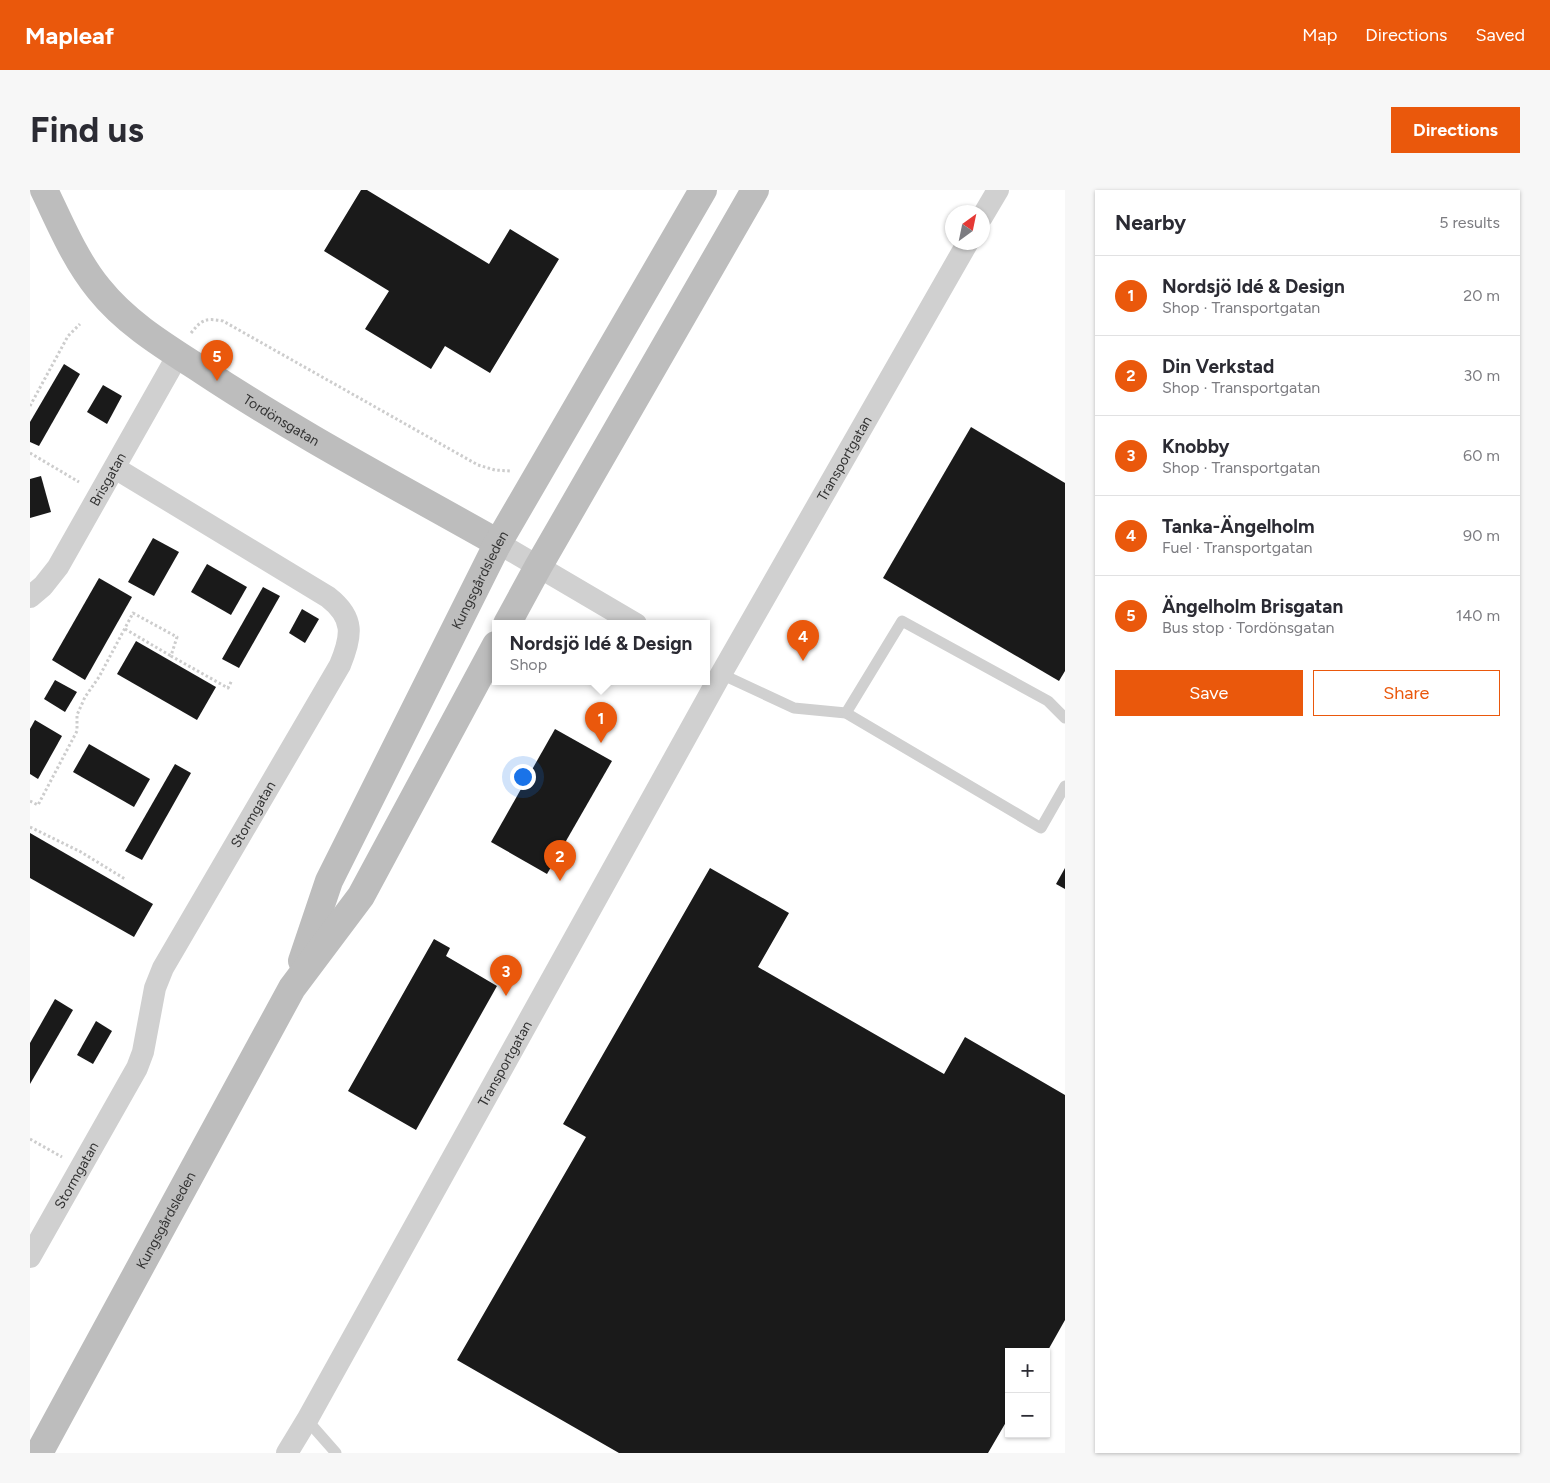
<!DOCTYPE html>
<html lang="en">
<head>
<meta charset="utf-8">
<style>
	body { margin:0; font-family:Figtree,sans-serif; background:#f7f7f7; color:#2b2b33 }
	.controls { position:absolute; right:15px; bottom:15px; display:grid; overflow:hidden; border-radius:0px; box-shadow:0 1px 4px #0004 }
	.controls button { width:45px; height:45px; display:grid; place-items:center; padding:0; border:0; border-bottom:1px solid #e1e1e2; background:#fff; color:#2b2b33; font:25px sans-serif }
	.compass { position:absolute; left:915px; top:15px; width:45px; height:45px; border-radius:50%; background:#fff; box-shadow:0 1px 4px #0004; rotate:33deg }
	.you { position:absolute; left:492px; top:586px; width:18px; height:18px; margin:-12px; border:4px solid #fff; border-radius:50%; background:#1a73e8; box-shadow:0 0 0 8px #1a73e833 }
	.badge { display:grid; place-items:center; width:32px; height:32px; border-radius:50%; background:#ea580c; color:#fff; font-size:16px; font-weight:700 }
	.pin { position:absolute; translate:-50% -41px; filter:drop-shadow(0 1px 2px #0008) }
	.pin::after { content:''; position:absolute; top:26px; width:18px; height:15px; background:inherit; clip-path:polygon(0 0,100% 0,50% 100%) }
	.popup { position:absolute; left:462px; top:430px; width:218px; height:65px; box-sizing:border-box; display:grid; place-content:center; border-radius:0px; background:#fff; filter:drop-shadow(0 1px 4px #0005); font-size:16px; white-space:nowrap; color:#7c7c81 }
	.popup b { font-size:19px; color:#2b2b33 }
	.popup::after { content:''; position:absolute; left:50%; top:100%; margin-left:-10px; border:10px solid transparent; border-top-color:#fff }
	.list { margin:0; padding:0; list-style:none }
	h2 { display:flex; justify-content:space-between; align-items:center; height:65px; margin:0; padding:0 20px; font-size:21px }
	h2 small { font-size:16px; font-weight:400; color:#7c7c81 }
	.list li { display:grid; grid-template-columns:32px 1fr auto; gap:15px; align-items:center; box-sizing:border-box; height:80px; padding:0 20px; border-top:1px solid #e1e1e2 }
	.list b { display:block; font-size:19px; white-space:nowrap }
	.list p { margin:0; font-size:16px; white-space:nowrap; color:#7c7c81 }
	.list em { font-size:16px; font-style:normal; color:#7c7c81 }
	.actions { display:flex; gap:10px; padding:15px 20px }
	.actions a { flex:1; padding:11px 0; border:1px solid #ea580c; border-radius:0px; text-align:center; font-size:18px; color:#ea580c }
	.actions .main { background:#ea580c; color:#fff }
	.map { position:relative; flex:none; width:1035px; height:1263px; overflow:hidden; border-radius:0px }
	header { display:flex; align-items:center; gap:30px; box-sizing:border-box; height:70px; padding:0 25px; background:#ea580c; color:#fff }
	header strong { font-size:24px }
	nav { display:flex; gap:28px; margin-inline-start:auto; font-size:18px }
	.intro { display:flex; align-items:center; justify-content:space-between; box-sizing:border-box; height:120px; padding:0 30px }
	h1 { margin:0; font-size:35px }
	.button { padding:12px 22px; border-radius:0px; background:#ea580c; color:#fff; font-size:18px; font-weight:700 }
	main { display:flex; gap:30px; padding:0 30px }
	aside { flex:1; background:#fff; border-radius:0px; box-shadow:0 1px 4px #0004 }
	.map>svg:first-child { display:block }
	.building { fill:#1a1a1a }
	.lines { fill:none; stroke-linecap:round; stroke-linejoin:round }
	.path { stroke:#cdcdcd; stroke-width:3; stroke-dasharray:2.5 2.5; stroke-linecap:butt }
	.lane { stroke:#d0d0d0; stroke-width:11 }
	.street { stroke:#d0d0d0; stroke-width:22 }
	.secondary { stroke:#bdbdbd; stroke-width:28 }
	.labels { text-anchor:middle; dominant-baseline:central; stroke-width:5; stroke-linejoin:round; paint-order:stroke }
	.street-label { font-size:14px; fill:#333; stroke:#fff }
</style>
</head>
<body>
<header>
<strong>Mapleaf</strong>
<nav><a>Map</a><a>Directions</a><a>Saved</a></nav>
</header>
<div class="intro"><h1>Find us</h1><a class="button">Directions</a></div>
<main>
<div class="map">
<svg width="1035" height="1263" viewBox="0 0 1035 1263">
	<rect width="100%" height="100%" fill="#fff"/>
	<g class="building">
		<path d="M331,0h6l122,74 21,-35 49,30 -69,114 -45,-27 -14,23 -66,-40 24,-38 -65,-40z"/>
		<path d="M34,174l16,10 -41,72 -9,-4v-20z"/>
		<path d="M73,195l19,11 -15,28 -20,-12z"/>
		<path d="M941,237l94,56v188l-6,10 -176,-103z"/>
		<path d="M11,286l10,36 -21,6v-39z"/>
		<path d="M123,348l26,14 -25,44 -26,-14z"/>
		<path d="M177,374l40,23 -16,28 -40,-23z"/>
		<path d="M69,388l33,19 -47,83 -33,-20z"/>
		<path d="M233,397l17,9 -41,72 -17,-9z"/>
		<path d="M272,419l17,10 -14,24 -16,-10z"/>
		<path d="M106,451l80,46 -19,33 -80,-46z"/>
		<path d="M25,490l22,12 -12,20 -21,-13z"/>
		<path d="M5,530l27,16 -24,43 -8,-5v-45z"/>
		<path d="M525,539l57,32 -65,113 -56,-32z"/>
		<path d="M59,554l61,35 -16,28 -61,-35z"/>
		<path d="M145,574l16,9 -49,87 -17,-9z"/>
		<path d="M0,643l123,71 -19,33 -104,-59z"/>
		<path d="M680,678l79,45 -31,54 186,107 21,-37 100,58v225l-18,32h-38v65l-21,36h-369l-162,-93 129,-223 -23,-13z"/>
		<path d="M1035,678v21l-9,-5z"/>
		<path d="M404,749l16,9 -4,8 51,30 -81,144 -68,-39z"/>
		<path d="M25,809l18,11 -43,74v-41z"/>
		<path d="M66,831l16,10 -19,33 -16,-9z"/>
	</g>
	<g class="lines">
		<g class="path">
			<path d="M161,143c11,-14 15,-15 32,-12l255,144 17,5 15,1"/>
			<path d="M0,216l38,-70 12,-12"/>
			<path d="M0,263l49,29"/>
			<path d="M95,439l46,27"/>
			<path d="M0,611l8,4 39,-74v-16l8,-18 14,-20 34,-64 44,24 -6,19 57,32 4,-8"/>
			<path d="M0,637l51,25 44,27"/>
			<path d="M0,949l32,18"/>
		</g>
		<g class="lane">
			<path d="M691,484l73,34 52,5 195,115 24,-42"/>
			<path d="M816,523l56,-92 146,80 17,17"/>
			<path d="M277,1230l29,33"/>
		</g>
		<g class="street">
			<path d="M952,27l16,-27"/>
			<path d="M468,353l138,81"/>
			<path id="s1" d="M0,407l13,-11 15,-19 120,-212"/>
			<path id="s2" d="M0,1067l107,-189 6,-16 12,-64 8,-20 177,-303c12,-29 15,-47 -12,-68l-213,-129"/>
			<path id="s3" d="M257,1263l20,-33 414,-746 247,-432"/>
		</g>
		<g class="secondary">
			<path id="s4" d="M14,0c16,33 31,70 55,99 28,35 67,58 104,82 95,63 196,116 295,172"/>
			<path d="M477,434l31,-57 217,-377"/>
			<path id="s5" d="M272,771l27,-80 169,-338 205,-353"/>
			<path id="s6" d="M9,1263l253,-465 69,-92 135,-251"/>
		</g>
	</g>
	<g class="labels">
		<g class="street-label">
			<text stroke="none"><textPath href="#s4" startOffset="339">Tordönsgatan</textPath></text>
			<text stroke="none"><textPath href="#s3" startOffset="1140">Transportgatan</textPath></text>
			<text stroke="none"><textPath href="#s1" startOffset="142">Brisgatan</textPath></text>
			<text stroke="none"><textPath href="#s5" startOffset="421">Kungsgårdsleden</textPath></text>
			<text stroke="none"><textPath href="#s2" startOffset="499">Stormgatan</textPath></text>
			<text stroke="none"><textPath href="#s3" startOffset="446">Transportgatan</textPath></text>
			<text stroke="none"><textPath href="#s2" startOffset="94">Stormgatan</textPath></text>
			<text stroke="none"><textPath href="#s6" startOffset="265">Kungsgårdsleden</textPath></text>
		</g>
	</g>
</svg>
<div class="controls">
<button>+</button>
<button>−</button>
</div>
<svg class="compass" viewBox="-18 -18 36 36"><path d="M0-13l5 13h-10z" fill="#e53935"/><path d="M0 13l5-13h-10z" fill="#7c7c81"/></svg>
<div class="you"></div>
<div class="pin badge" style="left:571px;top:553px">1</div>
<div class="popup"><b>Nordsjö Idé &amp; Design</b>Shop</div>
<div class="pin badge" style="left:530px;top:691px">2</div>
<div class="pin badge" style="left:476px;top:806px">3</div>
<div class="pin badge" style="left:773px;top:471px">4</div>
<div class="pin badge" style="left:187px;top:191px">5</div>
</div>
<aside>
<h2>Nearby<small>5 results</small></h2>
<ul class="list">
<li><span class="badge">1</span><div><b>Nordsjö Idé &amp; Design</b><p>Shop · Transportgatan</p></div><em>20 m</em></li>
<li><span class="badge">2</span><div><b>Din Verkstad</b><p>Shop · Transportgatan</p></div><em>30 m</em></li>
<li><span class="badge">3</span><div><b>Knobby</b><p>Shop · Transportgatan</p></div><em>60 m</em></li>
<li><span class="badge">4</span><div><b>Tanka-Ängelholm</b><p>Fuel · Transportgatan</p></div><em>90 m</em></li>
<li><span class="badge">5</span><div><b>Ängelholm Brisgatan</b><p>Bus stop · Tordönsgatan</p></div><em>140 m</em></li>
</ul>
<div class="actions"><a class="main">Save</a><a>Share</a></div>
</aside>
</main>
</body>
</html>
